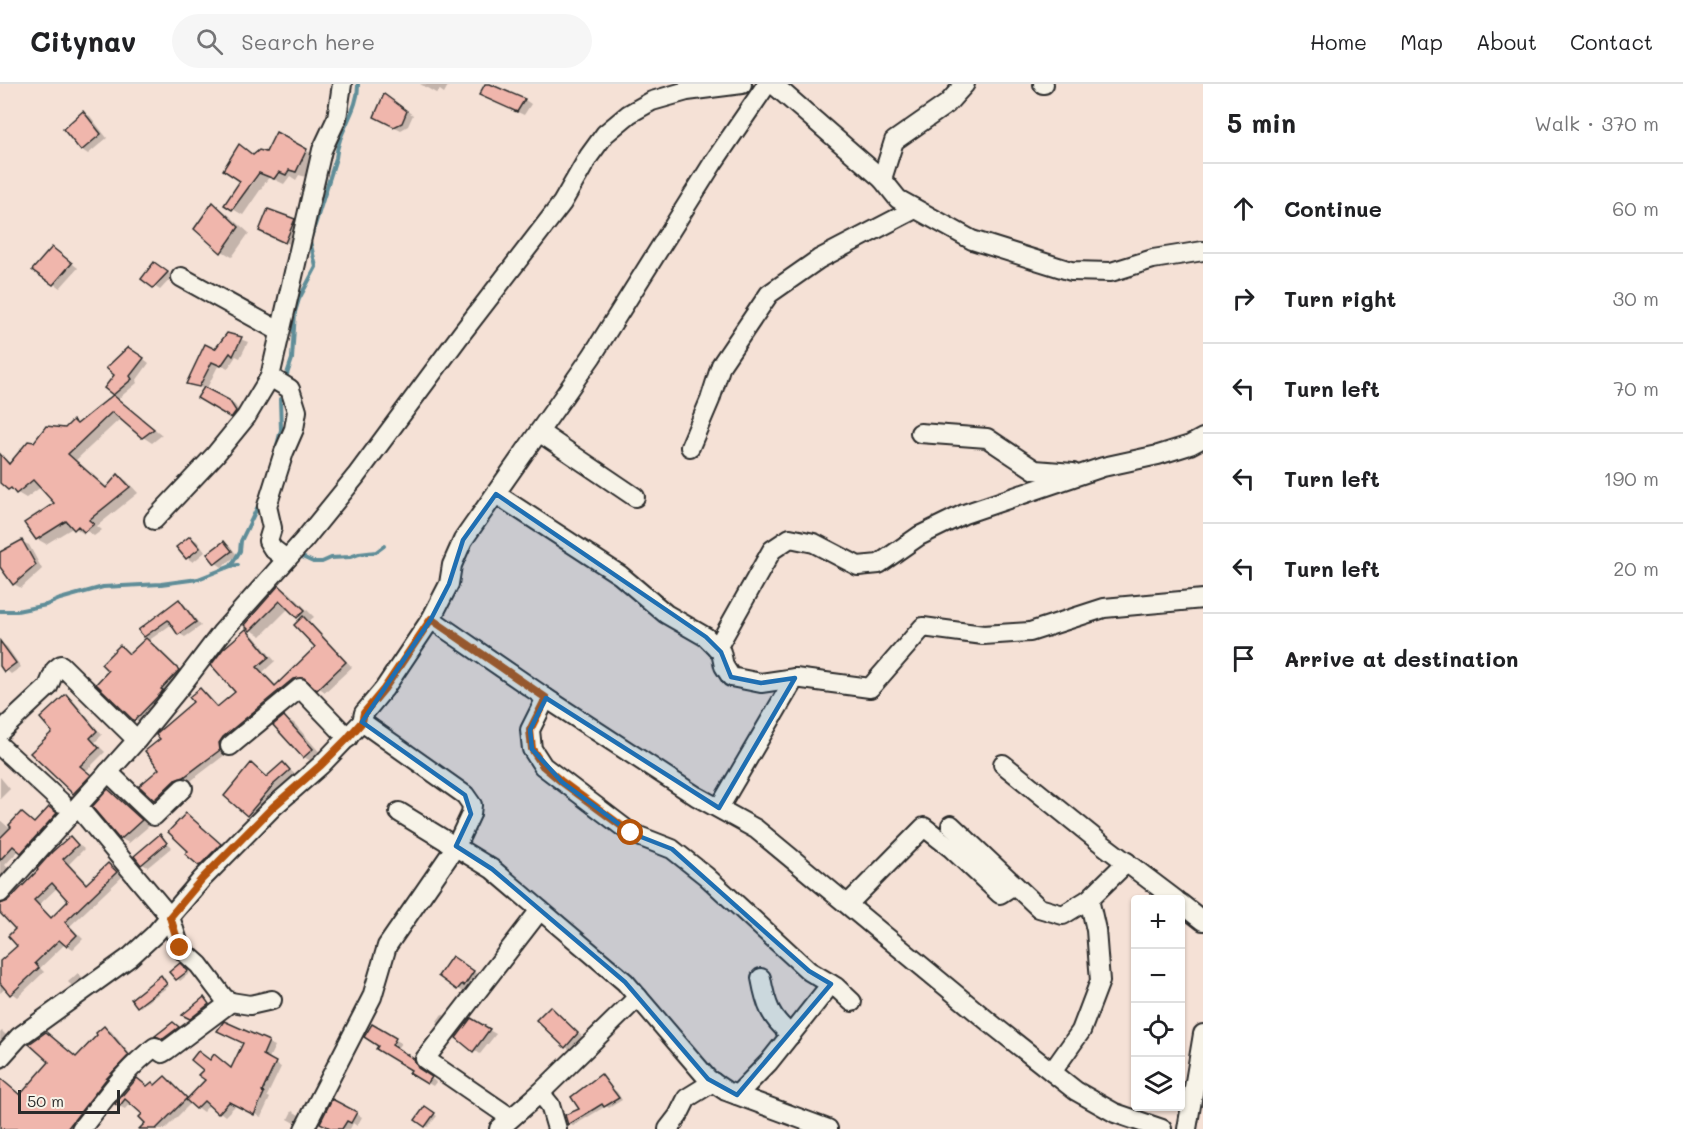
<!DOCTYPE html>
<html lang="en">
<head>
<meta charset="utf-8">
<style>
	body { margin:0; font-family:Mali,sans-serif; background:#f6f6f6; color:#202124 }
	.controls { position:absolute; right:18px; bottom:18px; display:grid; overflow:hidden; border-radius:6px; box-shadow:0 2px 4px #0004 }
	.controls button { width:54px; height:54px; display:grid; place-items:center; padding:0; border:0; border-bottom:2px solid #e0e0e0; background:#fff; color:#202124; font:30px sans-serif }
	.scale { position:absolute; left:18px; bottom:15px; width:102px; box-sizing:border-box; padding-left:6px; border:3px solid #2b2b2b; border-top:0; font-size:16px; line-height:21px; white-space:nowrap; color:#2b2b2b; -webkit-text-stroke:4px #f7f3e8; paint-order:stroke }
	.stop { position:absolute; width:18px; height:18px; margin:-14px; border:4px solid #b45309; border-radius:50%; background:#fff }
	.stop.end { background:#b45309; border-color:#fff; box-shadow:0 2px 6px #0008 }
	.list { margin:0; padding:0; list-style:none }
	h2 { display:flex; justify-content:space-between; align-items:center; height:78px; margin:0; padding:0 24px; font-size:26px }
	h2 small { font-size:20px; font-weight:400; color:#757577 }
	.list li { display:grid; grid-template-columns:39px 1fr auto; gap:18px; align-items:center; box-sizing:border-box; height:90px; padding:0 24px; border-top:2px solid #e0e0e0 }
	.list b { display:block; font-size:22px; white-space:nowrap }
	.list em { font-size:20px; font-style:normal; color:#757577 }
	.icon { flex:none; width:33px; height:33px; fill:none; stroke:currentColor; stroke-width:2; stroke-linecap:round; stroke-linejoin:round }
	.map { position:relative; flex:none; width:1203px; height:1045px; overflow:hidden }
	header { display:flex; align-items:center; gap:36px; box-sizing:border-box; height:84px; padding:0 30px; background:#fff; border-bottom:2px solid #e0e0e0 }
	header strong { font-size:28px }
	nav { display:flex; gap:33px; margin-inline-start:auto; font-size:21px }
	.search { width:420px; height:54px; background:#f6f6f6; display:flex; align-items:center; gap:15px; box-sizing:border-box; padding:0 21px; border-radius:33px; color:#757577; font-size:22px }
	main { display:flex }
	aside { flex:1; background:#fff }
	.map>svg:first-child { display:block }
	.shadow { fill:#0003; fill-rule:evenodd }
	.lines { fill:none; stroke-linecap:round; stroke-linejoin:round }
	.stream { stroke:#5f8d98; stroke-width:4 }
	.building { fill:#f0b6ac; stroke:#2b2b2b; stroke-width:1.5; fill-rule:evenodd }
	.minor-casing { stroke:#2b2b2b; stroke-width:22 }
	.minor { stroke:#f7f3e8; stroke-width:18 }
	.route { stroke:#b45309; stroke-width:8 }
	.marked { fill:#1f6fb2; fill-opacity:0.2; stroke:#1f6fb2; stroke-width:4.5; stroke-linejoin:round }
</style>
</head>
<body>
<header>
<strong>Citynav</strong>
<div class="search"><svg class="icon" aria-label="search" viewBox="0 0 24 24"><circle cx="10" cy="10" r="6"/><path d="M15 15l6 6"/></svg>Search here</div>
<nav><a>Home</a><a>Map</a><a>About</a><a>Contact</a></nav>
</header>
<main>
<div class="map">
<svg width="1203" height="1045" viewBox="0 0 1203 1045">
	<rect width="100%" height="100%" fill="#f5e1d6"/>
	<filter id="ink" filterUnits="userSpaceOnUse"><feTurbulence type="fractalNoise" baseFrequency=".0167" numOctaves="2"/><feDisplacementMap in="SourceGraphic" scale="12" xChannelSelector="R" yChannelSelector="G"/><feConvolveMatrix kernelMatrix="1 2 1 2 8 2 1 2 1" color-interpolation-filters="sRGB"/></filter>
	<g filter="url(#ink)">
		<g class="shadow">
			<path d="M420,0h29l-5,9 -4,-3 -4,3z"/>
			<path d="M486,0l39,16 6,4 -7,11 -37,-17z"/>
			<path d="M391,16l22,15 -5,11 -7,4 -19,-10z"/>
			<path d="M83,29l7,3 17,22 -19,16 -6,-4z"/>
			<path d="M277,50l39,22 -10,21 -7,-2 -3,5 -6,-4 -6,8 -15,-7 -26,38 -17,-10 16,-24 7,-29 5,4 13,-3zM262,82l2,1 -14,21h-4z"/>
			<path d="M213,120l10,6 26,23 -17,24 -10,-6z"/>
			<path d="M294,137l6,3 -8,21 -25,-11z"/>
			<path d="M59,169l19,15 -18,20 -26,-18z"/>
			<path d="M161,184l12,8 -13,14 -6,-4z"/>
			<path d="M227,250l21,8 -8,16 -4,-2 -8,12 -9,-4 -13,26 29,15 7,11 -4,4 -39,-22 6,-9 -17,-6z"/>
			<path d="M135,268l14,11 -13,18 1,2 -19,16 44,36 -10,8 -9,-6 -22,-19 -45,42 32,28 10,-12 9,5 11,12 -41,33 5,4 -8,6 -7,-5 -3,3 -10,-7 -28,17 -9,-5 19,-36 -15,-16 -15,11 -17,-10 -9,-8v-19l3,-2 9,5 23,-20 43,-19 37,-30 -2,-1z"/>
			<path d="M190,454l7,3 8,11 -12,10 -6,-4z"/>
			<path d="M22,458l7,3 13,24 -21,19 -7,-4 -14,-20v-10z"/>
			<path d="M224,458l6,4 7,9 -15,12 -6,-4 -7,-9z"/>
			<path d="M280,503l9,5 25,25 -5,4 43,46 -27,25 -15,-11 -10,2 -74,71 -34,26 -9,3 -21,20 -21,-17 20,-17 1,-30 33,-37 5,-12 7,4 12,13 18,-15 9,-61 7,4 22,26 -12,11 14,14 40,-39 -15,-28 -13,-11 -28,28 -10,-6z"/>
			<path d="M179,517l6,4 16,21 -16,11 -5,-3 -8,-10 -24,17 7,4 32,31 -43,49 -9,-5 -25,-49 10,-24 11,8 17,-17 -3,-2z"/>
			<path d="M1,559l6,4 14,20 -10,7 -9,-8 -2,1z"/>
			<path d="M66,612l6,3 30,36 -7,7 10,10 -19,19 10,8 -16,17 -48,-43 23,-21z"/>
			<path d="M284,634l10,5 28,32 -8,8 -10,-6z"/>
			<path d="M283,680l13,11 -40,44 -8,-5 3,-49 17,12z"/>
			<path d="M0,693l10,12 -10,10z"/>
			<path d="M112,709l8,5 29,28 -20,17 -8,-4z"/>
			<path d="M50,724l12,9 -34,38 -8,-6 -15,16 7,8 -12,15v-68l8,7 13,-13 14,10z"/>
			<path d="M186,731l40,33 -20,20 -6,-3 -10,-15z"/>
			<path d="M160,752l12,11 -24,20 -6,-3z"/>
			<path d="M70,754l14,11 -15,15 19,20 21,-20 14,12 -53,50 13,13 -10,10 -8,-5 -25,24 4,4 -26,25 -12,-9 -6,5v-31l19,-16 -2,-17 -17,-18v-6l9,-3zM58,803l13,14 -19,17 -13,-13z"/>
			<path d="M459,877l21,15 -9,12 -2,-2 -5,6 -6,-3z"/>
			<path d="M183,882l7,7 -10,8 -9,-9z"/>
			<path d="M78,889l6,6 -11,8 -5,-5z"/>
			<path d="M164,895l5,7 -29,21 -2,-2z"/>
			<path d="M204,915l11,9 -18,13 -7,-3z"/>
			<path d="M550,924l34,30 -12,12 -7,-3z"/>
			<path d="M442,930l5,3 -5,7 -5,-3z"/>
			<path d="M471,936l25,14 -16,20 -22,-17z"/>
			<path d="M225,939l50,23 -7,14 13,7 -14,29 3,2 -9,19 -25,-12 -11,11 -15,-12 -7,8 -12,-9 -26,26h-24l6,-6 -3,-9 -13,-12 -6,7 -6,-3 19,-26 10,7 8,-1 9,-8 24,21 18,-19 4,-19 10,-1 11,9 12,-26z"/>
			<path d="M173,940l11,7 -14,11 -7,-3z"/>
			<path d="M373,942l28,17 -5,7 24,14 4,9 12,9 -3,4 -22,-13 2,-3 -33,-25z"/>
			<path d="M105,944l6,3 23,28 -57,70h-77v-12l77,-59z"/>
			<path d="M2,947l6,6 -6,6 -2,-1v-9z"/>
			<path d="M601,992l4,2 7,11 5,3 5,8 -13,8 -3,-2 -33,20 -4,-2 12,-14z"/>
			<path d="M333,1017l29,16 -5,9 -4,-3 -3,6h-15z"/>
			<path d="M426,1024l11,8 -9,11 -11,-7z"/>
			<path d="M292,1027l9,5 -4,8 -9,-5z"/>
		</g>
		<g class="lines">
			<g class="stream">
				<path d="M286,293l6,-18 3,-47 4,-13 17,-32 -6,-26 26,-83c2,-28 23,-48 22,-74"/>
				<path d="M276,365l5,-19 -1,-31"/>
				<path d="M298,471l15,7h9l9,-4 19,-1 9,-3 17,-2 8,-6"/>
				<path d="M231,482l9,-15 1,-10 18,-37"/>
				<path d="M0,527h17l29,-6 14,-6 43,-12 58,-3 37,-5 33,-13 7,-1"/>
			</g>
		</g>
		<g class="building">
			<path d="M485,0h5l35,15 -8,13 -38,-17z"/>
			<path d="M384,10l23,17 -5,12 -8,4 -20,-10z"/>
			<path d="M83,27l18,23 -20,17 -18,-22z"/>
			<path d="M276,48l31,17 -11,23 -7,-2 -3,5 -7,-3 -5,7 -15,-6 -27,37 -8,-5 16,-24 -17,-11 16,-26 14,11 6,-5 7,2z"/>
			<path d="M213,118l26,25 -18,26 -27,-24z"/>
			<path d="M268,125l27,10 -10,24 -26,-12z"/>
			<path d="M52,163l20,16 -19,22 -21,-15z"/>
			<path d="M154,178l14,10 -15,16 -12,-9z"/>
			<path d="M227,249l15,4 -9,19 -3,-3 -9,13 -9,-4 -13,25 -13,-3 19,-40 10,5z"/>
			<path d="M128,263l16,11 -14,18 2,3 -19,16 -9,-7 10,-13 -8,-7z"/>
			<path d="M204,303l25,13 7,11 -5,7 -34,-20z"/>
			<path d="M113,311l41,34 -12,9 -30,-26 -44,42 38,34 12,-14 12,13 -41,33 5,4 -10,8 -6,-6 -4,4 -8,-9 -30,19 -12,-17 30,-20 -21,-23 -17,14 -5,-6 -3,2 -8,-7v-29l9,10 19,-23 6,1 12,-16 19,2 8,-8 4,4z"/>
			<path d="M190,452l10,12 -14,11 -10,-12z"/>
			<path d="M22,456l14,25 -23,20 -13,-18v-15z"/>
			<path d="M224,457l8,10 -17,13 -8,-10z"/>
			<path d="M279,501l26,25 -8,8 -17,-17 -30,30 -6,-6z"/>
			<path d="M179,515l17,23 -18,13 -10,-15 -24,17 -6,-7z"/>
			<path d="M303,532l43,46 -29,28 -13,-12 -11,1 -70,58 -4,6 1,7 -36,27 -9,3 -21,20 -15,-14 20,-17 -14,-18 15,-12 -4,-4 2,-3 35,-30 -4,-5 11,-9 17,19 18,-15 -24,-27 12,-16 23,-20 23,28 -12,10 18,19 40,-39 -21,-22z"/>
			<path d="M146,554l33,32 -18,19 2,1 -2,3 -27,28 -38,-37 12,-13 -7,-7 19,-19 9,9z"/>
			<path d="M0,557l16,22 -12,9 -4,-6z"/>
			<path d="M66,610l31,37 -7,7 9,10 -19,18 11,9 -18,19 -43,-41 22,-21 -12,-14z"/>
			<path d="M284,632l29,33 -10,9 -30,-33z"/>
			<path d="M283,678l7,8 -16,14 -27,32 -23,-20 27,-33 15,14z"/>
			<path d="M108,705l34,31 -22,20 -28,-33z"/>
			<path d="M49,723l8,6 -36,40 -8,-7 -13,14v-22l11,-11 -2,-2 12,-13 13,11z"/>
			<path d="M186,729l35,31 -22,22 -14,-12 3,-3 -20,-19z"/>
			<path d="M160,750l7,9 -26,22 -7,-9z"/>
			<path d="M70,752l8,9 -15,14 23,25 22,-21 9,9 -52,50 12,13 -11,11 -7,-6 -24,23 4,5 -29,27 -10,-12v-22l17,-15 -9,-10 7,-7 -15,-16v-9l8,-3 30,-31 -1,-1 15,-17zM52,799l16,18 -17,17 -17,-18z"/>
			<path d="M452,872l22,15 -10,15 -2,-2 -5,6 -19,-14z"/>
			<path d="M180,879l8,8 -12,9 -7,-8z"/>
			<path d="M161,891l6,9 -30,23 -6,-8z"/>
			<path d="M204,913l5,7 -19,15 -8,-4z"/>
			<path d="M550,922l28,27 -13,15 -29,-28z"/>
			<path d="M471,934l19,11 -17,23 -17,-14z"/>
			<path d="M224,937l45,20 -6,14 13,7 -14,30 2,1 -10,22 -25,-13 -11,12 -14,-13 -8,8 -10,-9 19,-20 -7,-5 5,-5 -12,-10 7,-9 12,9 4,-6 17,14 12,-25 -26,-12z"/>
			<path d="M173,938l6,5 -16,12 -8,-3z"/>
			<path d="M372,940l24,14 -4,7 22,14 4,9 14,9 -5,7 -18,-11 2,-3 -35,-21 2,-3 -14,-9z"/>
			<path d="M104,942l25,29 -22,23 -40,51h-67v-51l20,17 29,-33 -20,-18 17,-12 30,25 21,-22 -1,-2z"/>
			<path d="M601,990l18,24 -15,9 -2,-3 -34,21 -3,-10 14,-6 -8,-12z"/>
			<path d="M165,992l22,22 -31,31h-17l6,-6 -6,-6 3,-3 -17,-15 -6,8 -4,-3 22,-26 10,8 5,-4 3,3z"/>
			<path d="M332,1015l25,13 -6,11 -4,-2 -5,8h-10l-12,-6z"/>
			<path d="M425,1022l10,7 -10,14 -10,-7z"/>
		</g>
		<g class="lines">
			<g class="minor-casing">
				<g id="minor">
					<path d="M773,0l109,95 16,20 74,41 99,31 40,1 42,-13 50,-8"/>
					<path d="M1043,0h1"/>
					<path d="M882,95l12,-38 53,-37 18,-20"/>
					<path d="M181,193l98,54"/>
					<path d="M270,293l20,12 7,22 -3,18 -10,23 -17,54 5,22 -4,13 5,8 13,10"/>
					<path d="M539,348l96,65"/>
					<path d="M920,349l67,5 48,32 38,3"/>
					<path d="M690,363l20,-47 11,-35 48,-71 50,-35 96,-50"/>
					<path d="M496,410l124,81 46,39 40,23 15,15 3,14 7,11 30,6 34,-5 75,10 53,-61 60,8 47,-3 74,-24 99,-9"/>
					<path d="M154,436l61,-65 31,-38 24,-40 52,-227 15,-32 5,-34"/>
					<path d="M431,535l115,79 150,98 60,33 233,193 87,69 39,22 47,16"/>
					<path d="M717,564l55,-98 18,-12 24,5 44,23 21,-2 40,-28 45,-22 139,-47 55,-12 32,-10 13,-7"/>
					<path d="M546,614l-16,32 2,19 11,17 88,67 41,16 34,27 103,95 27,16 16,15"/>
					<path d="M0,648l48,-45 7,-17 6,-5 76,75"/>
					<path d="M0,662l62,57"/>
					<path d="M230,662l70,-58 48,50"/>
					<path d="M1003,680l99,80 74,56"/>
					<path d="M108,688l46,44 29,-28"/>
					<path d="M78,723l92,110 10,31 19,17 25,33 7,4 19,3 22,-5"/>
					<path d="M719,724l76,-130"/>
					<path d="M399,728l93,57 133,113 83,97 18,12 102,38"/>
					<path d="M951,741l88,83 24,7 26,-16 38,-37"/>
					<path d="M0,809l137,-153 44,-54 41,-54 82,-92 52,-64 106,-143 100,-130 27,-47 16,-22 24,-20 23,-13 35,-10 55,-7"/>
					<path d="M1180,819l23,18"/>
					<path d="M848,820l76,-77 27,21 49,46 14,-9"/>
					<path d="M761,894c5,27 9,39 30,57"/>
					<path d="M0,974l19,-21 111,-80 25,-23 47,-55 71,-72 48,-42 41,-43 2,-9 20,-24 47,-70 18,-35 3,-19 11,-25 129,-184 121,-193 54,-79"/>
					<path d="M1052,988l29,-41 19,-50 -4,-51 -7,-31"/>
					<path d="M540,1009l10,12 7,24"/>
					<path d="M737,1011l32,-33 62,-78"/>
					<path d="M511,1034l-86,-59 115,-149"/>
					<path d="M81,1045c23,-29 44,-60 74,-82l7,6 5,-3 64,-48"/>
					<path d="M304,1045l68,-132 15,-51 69,-100 15,-32 1,-9 -7,-10 -103,-73"/>
					<path d="M499,1045l41,-36 98,-96"/>
					<path d="M668,1045l10,-13 9,-18 26,-16"/>
					<path d="M1187,1045l16,-95"/>
				</g>
			</g>
			<use href="#minor" class="minor"/>
		</g>
	</g>
	<g class="lines" filter="url(#ink)">
		<path class="route" d="M180,864l-10,-31 32,-38 71,-72 48,-42 27,-27 14,-16 2,-9 20,-24 47,-70 115,79 -16,32 2,19 11,17 19,16 69,51"/>
	</g>
	<path class="marked" d="M496,410l210,143 15,15 10,25 30,6 34,-5 -76,130 -173,-110 -16,32 2,19 30,33 69,51 41,16 137,122 22,13 -94,111 -29,-16 -83,-97 -133,-113 -36,-23 15,-32 -6,-19 -103,-73 69,-103 18,-35 14,-44z"/>
</svg>
<div class="controls">
<button>+</button>
<button>−</button>
<button><svg class="icon" aria-label="locate" viewBox="0 0 24 24"><circle cx="12" cy="12" r="6"/><path d="M12 2v4M12 18v4M2 12h4M18 12h4"/></svg></button>
<button><svg class="icon" aria-label="layers" viewBox="0 0 24 24"><path d="M12 4l9 5-9 5-9-5zM3 14l9 5 9-5"/></svg></button>
</div>
<div class="scale">50 m</div>
<div class="stop" style="left:631px;top:749px"></div>
<div class="stop end" style="left:180px;top:864px"></div>
</div>
<aside>
<h2>5 min<small>Walk · 370 m</small></h2>
<ul class="list">
<li><svg class="icon" aria-label="ahead" viewBox="0 0 24 24"><path d="M12 20V5M6 11l6-6 6 6"/></svg><div><b>Continue</b></div><em>60 m</em></li>
<li><svg class="icon" aria-label="right" viewBox="0 0 24 24"><path d="M7 20v-9h11M14 6l5 5-5 5"/></svg><div><b>Turn right</b></div><em>30 m</em></li>
<li><svg class="icon" aria-label="left" viewBox="0 0 24 24"><path d="M17 20v-9H6M10 6l-5 5 5 5"/></svg><div><b>Turn left</b></div><em>70 m</em></li>
<li><svg class="icon" aria-label="left" viewBox="0 0 24 24"><path d="M17 20v-9H6M10 6l-5 5 5 5"/></svg><div><b>Turn left</b></div><em>190 m</em></li>
<li><svg class="icon" aria-label="left" viewBox="0 0 24 24"><path d="M17 20v-9H6M10 6l-5 5 5 5"/></svg><div><b>Turn left</b></div><em>20 m</em></li>
<li><svg class="icon" aria-label="arrive" viewBox="0 0 24 24"><path d="M6 21V4h12l-3 4 3 4H6"/></svg><div><b>Arrive at destination</b></div></li>
</ul>
</aside>
</main>
</body>
</html>
